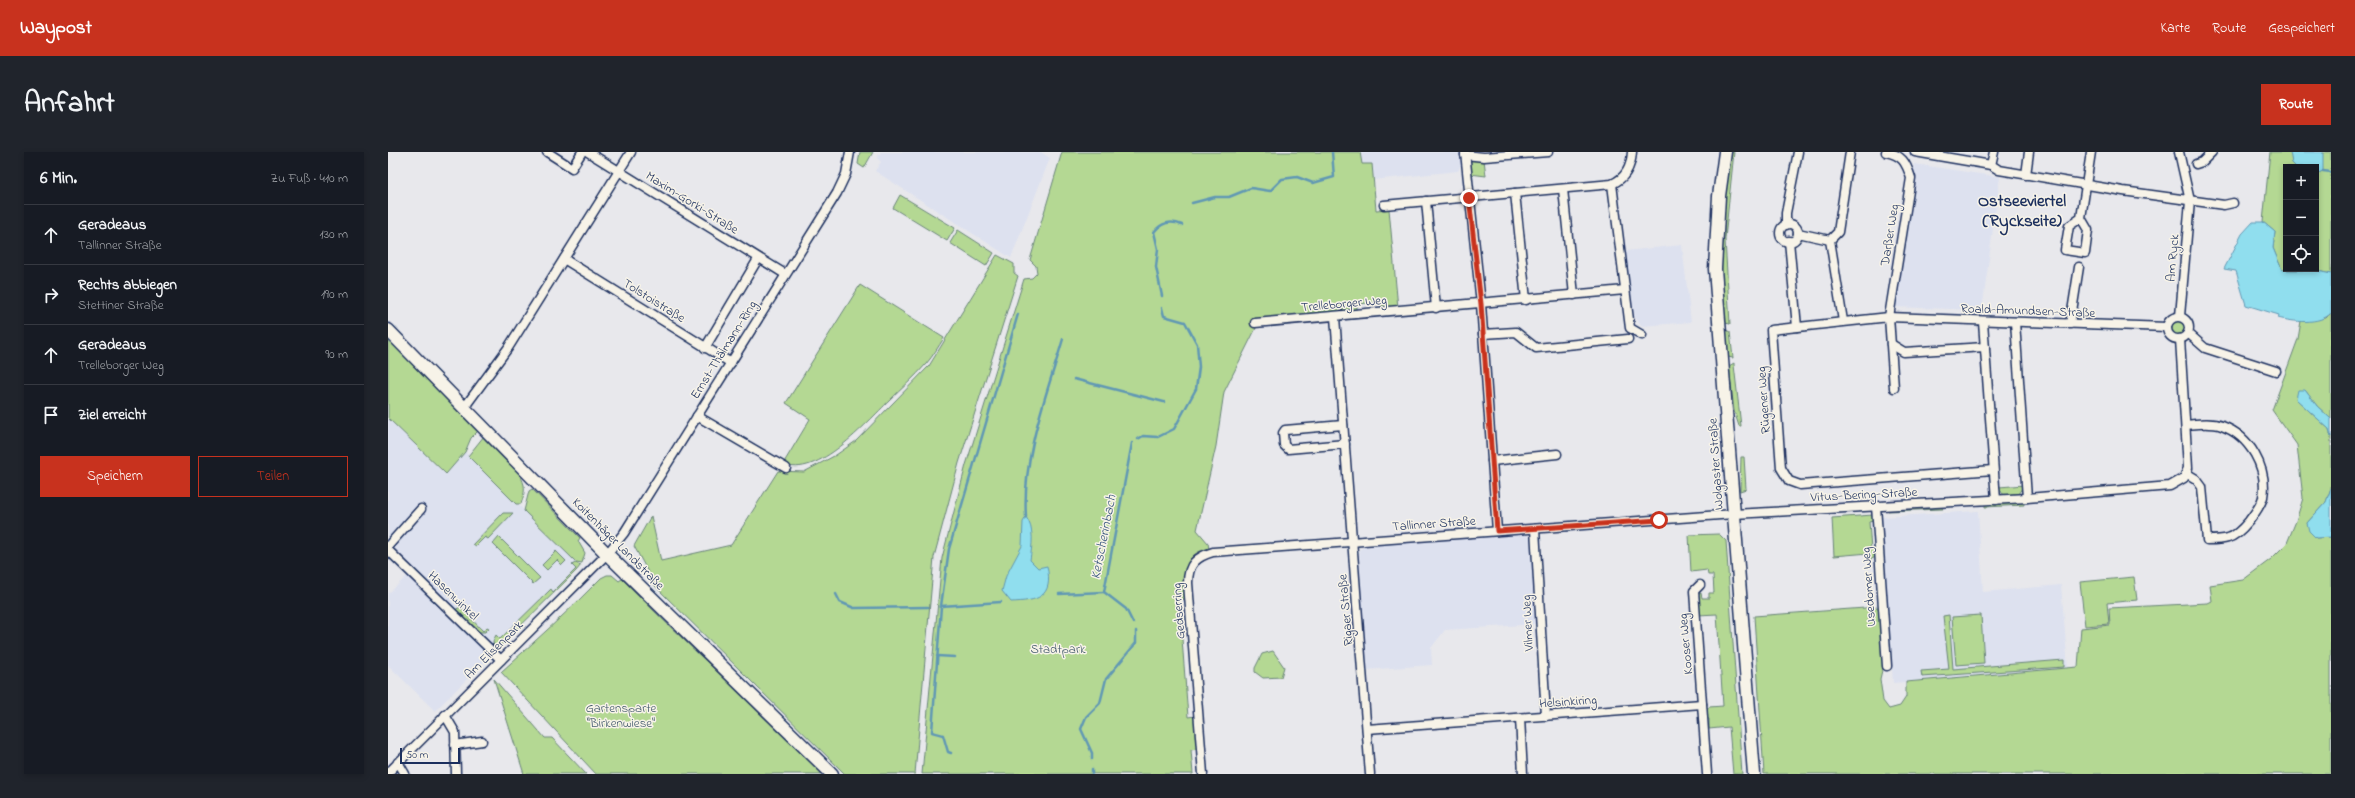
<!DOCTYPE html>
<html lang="de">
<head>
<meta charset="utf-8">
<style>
	body { margin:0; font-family:"Indie Flower",sans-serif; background:#20242c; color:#f1f3f6 }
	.controls { position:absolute; right:12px; top:12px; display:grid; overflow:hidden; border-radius:0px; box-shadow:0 2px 6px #0003 }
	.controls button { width:36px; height:36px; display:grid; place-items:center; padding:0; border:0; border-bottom:1px solid #363941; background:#171b24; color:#f1f3f6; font:20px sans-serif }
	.scale { position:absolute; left:12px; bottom:10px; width:60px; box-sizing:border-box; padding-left:4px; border:2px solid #1b2f5e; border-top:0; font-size:11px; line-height:14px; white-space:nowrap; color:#1b2f5e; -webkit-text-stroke:3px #f7f3e8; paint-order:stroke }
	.stop { position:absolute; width:12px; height:12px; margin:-9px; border:3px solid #c8321e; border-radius:50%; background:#fff }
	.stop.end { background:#c8321e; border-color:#fff; box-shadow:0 1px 4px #0008 }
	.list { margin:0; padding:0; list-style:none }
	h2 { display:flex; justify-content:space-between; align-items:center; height:52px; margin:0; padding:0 16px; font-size:17px }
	h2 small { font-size:13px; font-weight:400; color:#9ea1a6 }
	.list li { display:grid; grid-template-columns:26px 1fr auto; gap:12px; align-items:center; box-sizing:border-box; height:60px; padding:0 16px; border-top:1px solid #363941 }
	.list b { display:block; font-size:15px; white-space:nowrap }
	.list p { margin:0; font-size:13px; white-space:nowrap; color:#9ea1a6 }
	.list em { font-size:13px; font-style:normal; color:#9ea1a6 }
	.actions { display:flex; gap:8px; padding:12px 16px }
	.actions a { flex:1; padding:9px 0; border:1px solid #c8321e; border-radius:0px; text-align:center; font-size:14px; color:#c8321e }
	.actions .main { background:#c8321e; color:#fff }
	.icon { flex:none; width:22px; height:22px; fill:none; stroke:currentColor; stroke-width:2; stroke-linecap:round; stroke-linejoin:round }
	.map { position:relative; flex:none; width:1943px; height:622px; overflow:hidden; border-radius:0px }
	header { display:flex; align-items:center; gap:24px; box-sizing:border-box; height:56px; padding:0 20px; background:#c8321e; color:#fff }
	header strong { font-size:19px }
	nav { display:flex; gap:22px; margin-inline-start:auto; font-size:14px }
	.intro { display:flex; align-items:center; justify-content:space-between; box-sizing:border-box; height:96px; padding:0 24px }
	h1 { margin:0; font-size:28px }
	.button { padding:10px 18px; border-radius:0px; background:#c8321e; color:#fff; font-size:14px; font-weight:700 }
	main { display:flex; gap:24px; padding:0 24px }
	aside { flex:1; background:#171b24; border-radius:0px; box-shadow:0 2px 6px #0003 }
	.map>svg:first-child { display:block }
	.built { fill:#dde1ef }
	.green { fill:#b4d893; stroke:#688478 }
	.water { fill:#90deee; stroke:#6198b4 }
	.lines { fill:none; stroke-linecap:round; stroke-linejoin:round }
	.stream { stroke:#6198b4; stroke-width:2.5 }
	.minor-casing { stroke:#1b2f5e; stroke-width:11 }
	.secondary-casing { stroke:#1b2f5e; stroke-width:15 }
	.minor { stroke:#f7f3e8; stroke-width:8 }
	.secondary { stroke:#f7f3e8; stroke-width:12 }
	.route { stroke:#c8321e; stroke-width:5 }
	.labels { text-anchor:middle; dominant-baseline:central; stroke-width:3; stroke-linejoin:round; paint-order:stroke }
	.street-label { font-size:13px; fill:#1b2f5e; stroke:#f7f3e8 }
	.park-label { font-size:13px; fill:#41596b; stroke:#f7f3e8 }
	.water-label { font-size:14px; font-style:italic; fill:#32527b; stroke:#f7f3e8 }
	.district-label { font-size:17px; font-weight:bold; fill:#1b2f5e; stroke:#f7f3e8 }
</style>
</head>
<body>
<header>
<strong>Waypost</strong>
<nav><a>Karte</a><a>Route</a><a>Gespeichert</a></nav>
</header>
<div class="intro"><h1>Anfahrt</h1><a class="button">Route</a></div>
<main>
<aside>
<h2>6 Min.<small>Zu Fuß · 410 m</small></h2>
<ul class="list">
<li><svg class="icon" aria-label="ahead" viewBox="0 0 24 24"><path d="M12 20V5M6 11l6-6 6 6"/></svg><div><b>Geradeaus</b><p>Tallinner Straße</p></div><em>130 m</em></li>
<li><svg class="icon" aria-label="right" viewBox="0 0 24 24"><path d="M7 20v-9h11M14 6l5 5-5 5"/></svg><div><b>Rechts abbiegen</b><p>Stettiner Straße</p></div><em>190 m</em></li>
<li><svg class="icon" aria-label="ahead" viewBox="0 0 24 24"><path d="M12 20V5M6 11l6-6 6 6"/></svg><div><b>Geradeaus</b><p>Trelleborger Weg</p></div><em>90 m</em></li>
<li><svg class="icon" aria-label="arrive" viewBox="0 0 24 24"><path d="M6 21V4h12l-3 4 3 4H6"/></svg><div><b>Ziel erreicht</b></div></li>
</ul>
<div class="actions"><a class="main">Speichern</a><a>Teilen</a></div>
</aside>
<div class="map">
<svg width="1943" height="622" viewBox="0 0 1943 622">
	<rect width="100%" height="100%" fill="#e8e8ec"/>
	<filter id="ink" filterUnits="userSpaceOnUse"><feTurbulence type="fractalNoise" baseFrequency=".025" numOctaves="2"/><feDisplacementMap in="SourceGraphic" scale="8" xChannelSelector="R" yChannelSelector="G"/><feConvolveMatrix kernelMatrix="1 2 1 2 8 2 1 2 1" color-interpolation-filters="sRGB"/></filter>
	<g filter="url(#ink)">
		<g class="built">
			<path d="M493,0h160l9,6 -39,100 -136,-87 6,-9 -4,-4z"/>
			<path d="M972,0h101v13l-3,6 -85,9 -1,-16h-10z"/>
			<path d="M1526,12l86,13 -18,133 -90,-3z"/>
			<path d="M1294,93l9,77 -49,4 -9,-11 -8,-64z"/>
			<path d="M0,266l57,56 20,-22 107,105 3,6 6,2 -146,146 -47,-46v-71l19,-18 -19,-18z"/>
			<path d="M1590,359l5,81 78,-7 7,83 -175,15 -11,-166z"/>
			<path d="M1138,381l6,6 5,85 -92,6 -14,18 1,17 -67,5 -6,-115 1,-6 8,-4z"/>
		</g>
		<g class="green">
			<path d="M472,0h13l-9,16 -6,-4z"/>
			<path d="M674,0h298l2,12h10l4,46 13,-1 9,99 -16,1 -1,-7 -24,2v7l-104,9 4,6 -33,66 -8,54 -19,84 11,13 1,6c-27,3 -25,29 -23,50l-7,1 9,117 7,-1 2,33 -6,1 2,24h-271l20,-216 24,-93 58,-186 8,-1 5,-5 -1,-7 -6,-6z"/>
			<path d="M1341,0h5l-9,87 5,85 -5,-1 -5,-66z"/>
			<path d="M1882,0h21l1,11 4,4h-10v102h30v-95l2,-1 5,-21h8v122l-18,-4h-31l-9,-22 2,-16 -12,-10z"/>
			<path d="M1081,8h15l2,16 -16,-2z"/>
			<path d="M512,43l55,33 -8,13 -54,-33z"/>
			<path d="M570,78l36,23 -8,13 -36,-23z"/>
			<path d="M609,103l17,9v9l4,3 -59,187 -25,94 -19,217h-70l-189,-187 -22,-41 17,-30 10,45 70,-16 47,-74 26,1 32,-17 20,-14 73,-75z"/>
			<path d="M472,133l84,53c-6,9 -11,18 -18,26 -11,13 -25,25 -37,37 -22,21 -72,79 -106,63l27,-45 -24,-16z"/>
			<path d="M1943,161v106l-14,-13 -12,-16 -9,9 33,30 2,8v51l-5,14 -19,21 9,15 15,-1v237h-567l-10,-158 125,-9 4,59 -3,13 3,22 6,8 11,-3 6,-9v-15l172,-15 3,-39 29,-3 -1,-17 99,-5 4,-2 -2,-16 33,-5 28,-21 16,-16 9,-22 7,-23 -6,-53 -25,-35 26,-71 3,-18 25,-3z"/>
			<circle cx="1790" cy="176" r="7"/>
			<path d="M1338,178l4,2 3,26 -5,-1z"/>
			<path d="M0,185l91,93 -8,8 -6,14 -19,22 -58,-56z"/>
			<path d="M1346,211v2l7,61h-2l-5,-15 -5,-45z"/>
			<path d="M96,284c12,12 36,32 40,49 1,7 -1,13 -3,19h-5l-48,-48z"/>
			<path d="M1353,305h3l2,32 -6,2z"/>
			<path d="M1636,333l-6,9 -14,1 -5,-6v-2z"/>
			<path d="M144,337l48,49 -2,3 7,12 -3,10 -6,-1 -52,-51 5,-20z"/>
			<path d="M1636,349v4l-39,2v-3z"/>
			<path d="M1553,354l2,3 -55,2v-3z"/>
			<path d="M115,361h10l-25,26 -3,-2 -9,9 -3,-2z"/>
			<path d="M1485,363v6l-4,1 2,27h5v8l-7,3v-7l-35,3 -2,-38z"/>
			<path d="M1331,382l7,7 16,233h-9l-4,-47 -20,2v-10h-4l1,-8 3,-4 14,-1 -6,-92 -19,1 -1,-20 4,-2 1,5h7v-5h5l-1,-18h-5l-1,-5 -16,2 -2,-37z"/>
			<path d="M111,385l41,41 -7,6 -40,-40z"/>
			<path d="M168,399l10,10 -4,4 -5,-5 -10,10 -5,-5z"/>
			<path d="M187,411l6,2 -5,6 -79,78 -3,-2 -1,-6 3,-6 4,4 51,-50 2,3 23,-23 -4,-4z"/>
			<path d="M219,423h5l7,6 3,-2c66,67 136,130 203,195h-229l-95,-102c34,-31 68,-61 100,-94z"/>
			<path d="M1746,425l3,23 -30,3 2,21 -24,2 -5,-44z"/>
			<path d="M72,455l23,24 4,-4 2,1 -4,4h-7l-23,-22z"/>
			<path d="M1561,463l4,54 111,-9v7l-142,10 -1,-6 28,-2 -6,-53z"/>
			<path d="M1593,463l3,48 -28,2 -4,-48z"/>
			<path d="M885,499l11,16 -3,10 -18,1 -8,-6v-4l7,-14z"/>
			<path d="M106,527l51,59h7l34,36h-62z"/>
		</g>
		<g class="water">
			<path d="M1902,0h33v19l-7,3v-7h-20l-4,-4z"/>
			<path d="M1865,70h10l12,10 -2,16 9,22h31l18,4v39c-11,12 -38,9 -53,5l1,-3 -33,-10 -10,-34 -12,-2 18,-35z"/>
			<path d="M1910,238h7l12,16 14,13v18l-2,-8 -33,-30z"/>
			<path d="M1943,336v49l-15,1 -7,-7 -2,-8 19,-21z"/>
			<path d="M638,365c9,12 6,29 4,43l8,8 9,-2c7,32 -10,35 -36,36l-9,-11 4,-15 16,-30 1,-24z"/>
		</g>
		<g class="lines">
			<g class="stream">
				<path d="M1935,19l8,1"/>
				<path d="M804,51l23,-6h14l22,-9 19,3 12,-12 15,-2 16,6 21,-6 -2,-25"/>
				<path d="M774,144l-6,-29 2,-18 -4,-17c7,-9 17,-12 28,-7"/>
				<path d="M686,227l90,23"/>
				<path d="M750,287l5,-3 15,1 16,-8 22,-40 3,-22 -2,-23 -12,-22 -21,-6 -2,-8"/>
				<path d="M744,291l-28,149 22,17 7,14"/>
				<path d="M638,365c-4,-60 20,-120 37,-178"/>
				<path d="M448,442l4,8 14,6 74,-1"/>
				<path d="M671,442l45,-2"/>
				<path d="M553,454l60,-4"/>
				<path d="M549,504l18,1"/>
				<path d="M563,601l-3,-1 -5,-17 -11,-3 9,-126 8,-57 69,-235"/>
				<path d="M704,607v-6l-11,-24 5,-12 14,-14 6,-24 30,-36v-12"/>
				<path d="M704,622v-5"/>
			</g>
			<g class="minor-casing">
				<g id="minor">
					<path d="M159,0l25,16 10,-16"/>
					<path d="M200,0l197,122"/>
					<path d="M1077,0l16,152 16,227"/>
					<path d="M1498,0c16,3 20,10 25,26l-22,139 5,71"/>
					<path d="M1527,0l76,13 8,5 124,21 101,14 9,-2"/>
					<path d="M1791,0l11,49 -10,115"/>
					<path d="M1077,3l19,2 64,-5"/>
					<path d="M1808,12l6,-2 10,-10"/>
					<path d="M1603,13l3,-13"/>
					<path d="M1638,23l3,-23"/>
					<path d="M1224,32l18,144 12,7"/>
					<path d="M1175,37l11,106"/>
					<path d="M1127,41l11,107"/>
					<path d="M1038,49l10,107"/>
					<path d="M996,53l228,-21c14,-6 19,-17 20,-32"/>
					<path d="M1693,66l7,12 -3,23 -20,-3 4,-24 12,-8 10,-66"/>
					<circle cx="1401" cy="81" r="9"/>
					<path d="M1398,73v-12l12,-61"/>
					<path d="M1410,81l32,7"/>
					<path d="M1401,89l8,86"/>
					<path d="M176,107l167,104"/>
					<circle cx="1790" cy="176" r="11"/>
					<path d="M947,165l35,457"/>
					<path d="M1455,169l-13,-81 8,-8 12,-80"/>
					<path d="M1595,170l13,178"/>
					<path d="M1627,170l12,176"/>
					<path d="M867,171l370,-33"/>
					<path d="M1682,172l9,-57"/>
					<path d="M1800,181l17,15 71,23"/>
					<path d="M1095,182l33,-2 20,16 92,-9"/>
					<path d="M1503,192l13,8 81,-5"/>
					<path d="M317,196l53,-89"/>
					<path d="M76,256l44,-60 123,-196"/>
					<path d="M309,264l89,52"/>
					<path d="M955,273l-58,5 -2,3 1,12 4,4 57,-5"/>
					<path d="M1798,273c12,-1 25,-3 36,1 28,10 46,42 41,71 -2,9 -9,17 -14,24 -5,6 -13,15 -21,17 -6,2 -14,2 -21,2l-5,-53 -6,-8 -10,-6"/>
					<path d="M1104,309l65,-7"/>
					<path d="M1605,318l-193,15 -11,-4 -8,-13 -10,-138 118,-13 278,10"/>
					<path d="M1488,354l11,160"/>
					<path d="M1147,377l11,187"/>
					<path d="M0,394l33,-37"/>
					<path d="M0,398l113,110"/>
					<path d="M1312,433l-6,6 13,183"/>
					<path d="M57,563l10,17 1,42"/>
					<path d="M1132,566l3,56"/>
					<path d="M979,577l335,-25"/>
					<path d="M67,593l27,-4"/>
					<path d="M10,610l7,12"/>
					<path d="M0,621l219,-219 17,-21 213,-340 9,-19 4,-22"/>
					<path d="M815,622l-15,-191c0,-19 8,-26 25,-31l521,-38 293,-16 143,-12 14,-8 4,-10 -8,-129"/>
				</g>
			</g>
			<g class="secondary-casing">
				<g id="secondary">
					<path d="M1337,0l-6,44 -4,73 39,505"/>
					<path d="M0,178l219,224 225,220"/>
				</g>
			</g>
			<use href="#minor" class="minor"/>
			<use href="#secondary" class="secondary"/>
		</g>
	</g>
	<g class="lines" filter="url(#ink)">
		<path class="route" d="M1081,46l12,106 16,227 162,-11"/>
	</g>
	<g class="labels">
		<g class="street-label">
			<text transform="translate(304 51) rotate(32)">Maxim-Gorki-Straße</text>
			<text transform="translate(1502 83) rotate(-81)">Darßer Weg</text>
			<text transform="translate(1785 106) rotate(-85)">Am Ryck</text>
			<text transform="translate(266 149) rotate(32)">Tolstoistraße</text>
			<text transform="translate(956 152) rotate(-5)">Trelleborger Weg</text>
			<text transform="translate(1640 159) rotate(2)">Roald-Amundsen-Straße</text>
			<text transform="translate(336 198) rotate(-58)">Ernst-Thälmann-Ring</text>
			<text transform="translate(1376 248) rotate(-94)">Rügener Weg</text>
			<text transform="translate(1328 312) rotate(-94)">Wolgaster Straße</text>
			<text transform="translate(1476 343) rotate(-3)">Vitus-Bering-Straße</text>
			<text transform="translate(1046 372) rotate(-4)">Tallinner Straße</text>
			<text transform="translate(230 392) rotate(45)">Koitenhäger Landstraße</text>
			<text transform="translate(1481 435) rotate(-94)">Usedomer Weg</text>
			<text transform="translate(65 444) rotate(44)">Hasenwinkel</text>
			<text transform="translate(958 458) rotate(-95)">Rigaer Straße</text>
			<text transform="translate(791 459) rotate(-94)">Gedserring</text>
			<text transform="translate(1140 471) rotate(-93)">Vilmer Weg</text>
			<text transform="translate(1298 492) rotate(-95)">Kooser Weg</text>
			<text transform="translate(106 498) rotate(-45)">Am Elisenpark</text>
			<text transform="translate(1180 550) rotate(-4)">Helsinkiring</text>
		</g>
		<g class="park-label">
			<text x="670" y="497">Stadtpark</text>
			<text x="233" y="556">Gartensparte<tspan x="233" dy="15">"Birkenwiese"</tspan></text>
		</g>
		<g class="water-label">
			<text transform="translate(716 385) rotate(-79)">Ketscherinbach</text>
		</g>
		<g class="district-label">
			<text x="1634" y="49">Ostseeviertel<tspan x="1634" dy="20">(Ryckseite)</tspan></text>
		</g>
	</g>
</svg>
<div class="controls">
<button>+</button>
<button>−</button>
<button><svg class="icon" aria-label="locate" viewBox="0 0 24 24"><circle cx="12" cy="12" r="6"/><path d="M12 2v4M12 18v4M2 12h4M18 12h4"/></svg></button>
</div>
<div class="scale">50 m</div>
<div class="stop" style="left:1271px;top:368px"></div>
<div class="stop end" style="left:1081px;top:46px"></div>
</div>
</main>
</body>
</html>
